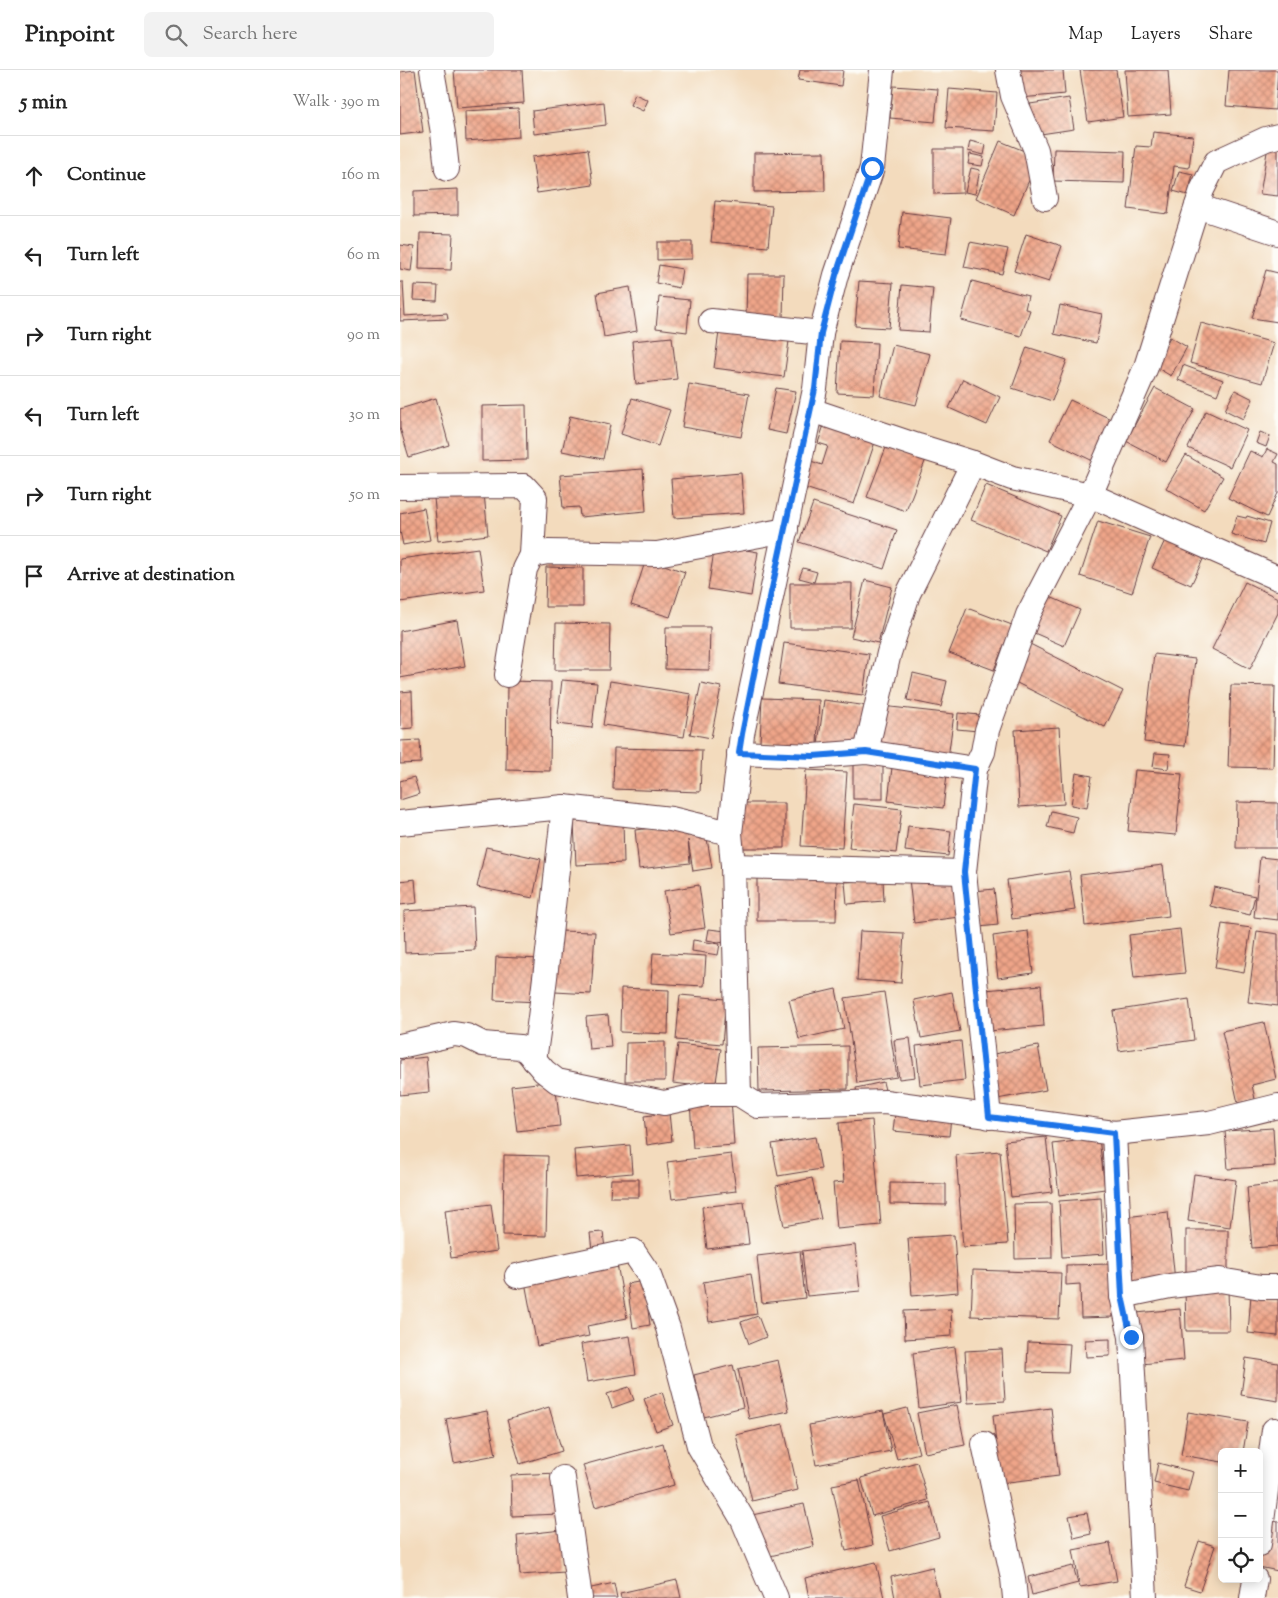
<!DOCTYPE html>
<html lang="en">
<head>
<meta charset="utf-8">
<style>
	body { margin:0; font-family:"Sorts Mill Goudy",serif; background:#f2f2f2; color:#222 }
	.controls { position:absolute; right:15px; bottom:15px; display:grid; overflow:hidden; border-radius:8px; box-shadow:0 2px 12px #0003 }
	.controls button { width:45px; height:45px; display:grid; place-items:center; padding:0; border:0; border-bottom:1px solid #e0e0e0; background:#fff; color:#222; font:25px sans-serif }
	.stop { position:absolute; width:15px; height:15px; margin:-11px; border:4px solid #1a73e8; border-radius:50%; background:#fff }
	.stop.end { background:#1a73e8; border-color:#fff; box-shadow:0 1px 5px #0008 }
	.list { margin:0; padding:0; list-style:none }
	h2 { display:flex; justify-content:space-between; align-items:center; height:65px; margin:0; padding:0 20px; font-size:21px }
	h2 small { font-size:16px; font-weight:400; color:#767676 }
	.list li { display:grid; grid-template-columns:32px 1fr auto; gap:15px; align-items:center; box-sizing:border-box; height:80px; padding:0 20px; border-top:1px solid #e0e0e0 }
	.list b { display:block; font-size:19px; white-space:nowrap }
	.list em { font-size:16px; font-style:normal; color:#767676 }
	.icon { flex:none; width:28px; height:28px; fill:none; stroke:currentColor; stroke-width:2; stroke-linecap:round; stroke-linejoin:round }
	.map { position:relative; flex:none; width:878px; height:1528px; overflow:hidden }
	header { display:flex; align-items:center; gap:30px; box-sizing:border-box; height:70px; padding:0 25px; background:#fff; border-bottom:1px solid #e0e0e0 }
	header strong { font-size:24px }
	nav { display:flex; gap:28px; margin-inline-start:auto; font-size:18px }
	.search { width:350px; height:45px; background:#f2f2f2; display:flex; align-items:center; gap:12px; box-sizing:border-box; padding:0 18px; border-radius:8px; color:#767676; font-size:19px }
	main { display:flex }
	aside { flex:1; background:#fff }
	.map>svg:first-child { display:block }
	.building { fill:url(#building-cross-hatch) }
	.lines { fill:none; stroke-linecap:round; stroke-linejoin:round }
	.minor-casing { stroke:#633b41; stroke-width:26 }
	.minor { stroke:#fff; stroke-width:24 }
	.route { stroke:#1a73e8; stroke-width:6 }
</style>
</head>
<body>
<header>
<strong>Pinpoint</strong>
<div class="search"><svg class="icon" aria-label="search" viewBox="0 0 24 24"><circle cx="10" cy="10" r="6"/><path d="M15 15l6 6"/></svg>Search here</div>
<nav><a>Map</a><a>Layers</a><a>Share</a></nav>
</header>
<main>
<aside>
<h2>5 min<small>Walk · 390 m</small></h2>
<ul class="list">
<li><svg class="icon" aria-label="ahead" viewBox="0 0 24 24"><path d="M12 20V5M6 11l6-6 6 6"/></svg><div><b>Continue</b></div><em>160 m</em></li>
<li><svg class="icon" aria-label="left" viewBox="0 0 24 24"><path d="M17 20v-9H6M10 6l-5 5 5 5"/></svg><div><b>Turn left</b></div><em>60 m</em></li>
<li><svg class="icon" aria-label="right" viewBox="0 0 24 24"><path d="M7 20v-9h11M14 6l5 5-5 5"/></svg><div><b>Turn right</b></div><em>90 m</em></li>
<li><svg class="icon" aria-label="left" viewBox="0 0 24 24"><path d="M17 20v-9H6M10 6l-5 5 5 5"/></svg><div><b>Turn left</b></div><em>30 m</em></li>
<li><svg class="icon" aria-label="right" viewBox="0 0 24 24"><path d="M7 20v-9h11M14 6l5 5-5 5"/></svg><div><b>Turn right</b></div><em>50 m</em></li>
<li><svg class="icon" aria-label="arrive" viewBox="0 0 24 24"><path d="M6 21V4h12l-3 4 3 4H6"/></svg><div><b>Arrive at destination</b></div></li>
</ul>
</aside>
<div class="map">
<svg width="878" height="1528" viewBox="0 0 878 1528">
	<defs>
		<pattern id="building-cross-hatch" width="8" height="8" patternUnits="userSpaceOnUse" patternTransform="scale(1.25)"><rect width="8" height="8" fill="#efa589"/><path d="M0 0l8 8M0 8l8-8" fill="none" stroke="#c48670"/></pattern>
	</defs>
	<rect width="100%" height="100%" fill="#fdfcf7"/>
	<filter id="ink" filterUnits="userSpaceOnUse"><feTurbulence type="fractalNoise" baseFrequency=".02" numOctaves="2"/><feDisplacementMap in="SourceGraphic" scale="10" xChannelSelector="R" yChannelSelector="G"/><feConvolveMatrix kernelMatrix="1 2 1 2 8 2 1 2 1" color-interpolation-filters="sRGB"/></filter>
	<filter id="wash" filterUnits="userSpaceOnUse"><feTurbulence type="fractalNoise" baseFrequency=".0096" numOctaves="4" result="noise"/><feDisplacementMap in="SourceGraphic" scale="20" xChannelSelector="R" yChannelSelector="G"/><feGaussianBlur stdDeviation="1.12" result="paint"/><feColorMatrix in="noise" values="0 0 0 0 0 0 0 0 0 0 0 0 0 0 0 0 0 1.4 0 .05"/><feComposite in="paint" operator="in"/></filter>
	<g filter="url(#wash)">
		<rect width="100%" height="100%" fill="#f3dbbd"/>
		<g id="blocks">
			<g class="building">
				<path d="M15,0l8,62 -23,3v-63z"/>
				<path d="M54,0h68l2,33 -67,5z"/>
				<path d="M400,0h43l-2,16 -43,-6z"/>
				<path d="M619,0h44l2,24 -45,4z"/>
				<path d="M680,0h36l7,47 -35,5z"/>
				<path d="M725,0h43l3,44 -43,3z"/>
				<path d="M829,0h49l-3,40 -49,-4z"/>
				<path d="M493,16l45,3 -3,33 -45,-4z"/>
				<path d="M549,19l48,4 -3,38 -48,-3z"/>
				<path d="M235,24l13,6 -5,11 -13,-6z"/>
				<path d="M669,28l5,31 -40,6 -4,-31z"/>
				<path d="M204,32l2,23 -72,9 -2,-23z"/>
				<path d="M118,38l1,29 -53,4 -1,-30z"/>
				<path d="M753,62l40,4 -4,32 -15,-2 -6,48 -40,-5 8,-63 15,1z"/>
				<path d="M570,71l16,4 -2,10 -16,-4z"/>
				<path d="M600,71l39,16 -25,58 -38,-17z"/>
				<path d="M868,76l10,1v49l-18,-2z"/>
				<path d="M188,79l5,36 -56,8 -5,-36z"/>
				<path d="M534,79h29v44l-29,1z"/>
				<path d="M654,79l71,2 -1,32 -71,-2z"/>
				<path d="M424,82l1,39 -71,1v-39z"/>
				<path d="M570,84l14,3 -2,9 -14,-2z"/>
				<path d="M571,98l9,2 -5,24 -10,-2z"/>
				<path d="M779,101l14,3 -5,21 -15,-4z"/>
				<path d="M58,119v26l-44,1v-25z"/>
				<path d="M315,131l57,5 -4,41 -57,-5z"/>
				<path d="M502,142l49,6 -5,36 -48,-5z"/>
				<path d="M20,163l33,1 -2,36 -32,-1z"/>
				<path d="M626,164l36,12 -13,36 -35,-11z"/>
				<path d="M257,172h35v17l-35,1z"/>
				<path d="M570,172l38,7 -6,25 -38,-7z"/>
				<path d="M0,175l14,2 -3,24 -11,-2z"/>
				<path d="M259,195l23,4 -3,19 -23,-5z"/>
				<path d="M866,200l12,3v49l-26,-4z"/>
				<path d="M347,204h37l-1,43h-37z"/>
				<path d="M459,211l34,2 -4,45 -34,-2z"/>
				<path d="M572,211l56,15 -3,13 5,1 -9,26 -60,-16z"/>
				<path d="M0,212h3l2,34 42,-3 1,6 -48,2z"/>
				<path d="M14,215l24,1 -1,15 -24,-1z"/>
				<path d="M502,215l31,3 -4,44 -31,-2z"/>
				<path d="M230,217l7,44 -33,6 -7,-44z"/>
				<path d="M259,227l31,3 -3,32 -31,-4z"/>
				<path d="M660,235l42,9 -6,29 -42,-9z"/>
				<path d="M801,253l73,20 -12,40 -72,-20z"/>
				<path d="M320,255l70,9 -6,43 -70,-9z"/>
				<path d="M272,267l5,42 -41,5 -4,-43z"/>
				<path d="M770,267l17,10 -16,29 -17,-10z"/>
				<path d="M440,271l37,2 -3,52 -37,-2z"/>
				<path d="M493,275l37,9 -14,51 -36,-9z"/>
				<path d="M627,277l40,13 -15,41 -40,-13z"/>
				<path d="M783,295l40,15 -6,15 -39,-15z"/>
				<path d="M563,309l37,18 -13,28 -38,-17z"/>
				<path d="M289,314l60,10 -8,43 -59,-10z"/>
				<path d="M376,318l20,3 -10,43 -19,-4z"/>
				<path d="M755,318l40,21 -29,53 -40,-21z"/>
				<path d="M835,320l18,9 -10,20 -18,-9z"/>
				<path d="M36,328l13,47 -40,12 -9,-29v-19z"/>
				<path d="M232,328l38,12 -12,36 -37,-12z"/>
				<path d="M670,330l43,20 -20,41 -43,-21z"/>
				<path d="M126,335l1,55 -45,1v-55z"/>
				<path d="M806,341l41,19 -17,37 -42,-19z"/>
				<path d="M170,346l40,9 -7,34 -41,-8z"/>
				<path d="M424,355l51,17 -21,62 -52,-17 9,-26 11,4 6,-19 -10,-3z"/>
				<path d="M860,362l10,4 -4,11 -10,-4z"/>
				<path d="M487,375l39,14 -20,52 -39,-14z"/>
				<path d="M867,379l11,5 -4,8 4,2v29l-11,24 -39,-19 22,-47 13,6z"/>
				<path d="M786,385l37,22 -19,33 -38,-22z"/>
				<path d="M243,399l3,42 -66,6 -1,-10 -16,1 -3,-33z"/>
				<path d="M341,403l3,40 -70,5 -3,-39z"/>
				<path d="M586,415l75,31 -15,35 -75,-31z"/>
				<path d="M84,423l4,42 -50,6 -4,-43z"/>
				<path d="M413,433l84,27 -13,39 -85,-27z"/>
				<path d="M24,438l6,32 -27,5 -3,-14v-18z"/>
				<path d="M837,446l9,2 1,-2 23,7 -6,21 -33,-10z"/>
				<path d="M698,451l52,16 -18,56 -52,-17z"/>
				<path d="M767,466l39,17 -15,32 -39,-17z"/>
				<path d="M315,475l43,7 -7,44 -43,-7z"/>
				<path d="M78,478l6,42 -84,12v-43z"/>
				<path d="M246,489l39,13 -15,45 -39,-12z"/>
				<path d="M146,497l37,1v39h-38z"/>
				<path d="M403,498l14,4 -3,10 -15,-4z"/>
				<path d="M465,510l27,7 -14,56 -27,-6z"/>
				<path d="M845,512l33,16v15l-28,56 -38,-20z"/>
				<path d="M390,513h62l-1,45h-61z"/>
				<path d="M648,526l32,14 -16,36 -32,-14z"/>
				<path d="M567,538l45,17 -18,45 -45,-17z"/>
				<path d="M57,550l8,46 -65,12v-47z"/>
				<path d="M156,553l54,1 -1,46h-54z"/>
				<path d="M266,557h44l-1,43 -44,-1z"/>
				<path d="M384,573l85,11 -6,41 -85,-11z"/>
				<path d="M630,574l93,47 -18,36 -94,-47z"/>
				<path d="M754,584l41,5 -10,87 -41,-4z"/>
				<path d="M513,603l34,8 -6,26 -34,-7z"/>
				<path d="M162,610l35,3 -5,45 -35,-4z"/>
				<path d="M107,611l44,1 -1,89 -44,-1z"/>
				<path d="M210,611l81,13 -7,43 -81,-12z"/>
				<path d="M301,613l20,4 -10,51 -21,-4z"/>
				<path d="M831,615l44,1 -2,82 -45,-1z"/>
				<path d="M12,621l1,37 -13,1v-37z"/>
				<path d="M362,628l57,2 -2,45 -57,-3z"/>
				<path d="M424,630l44,6 -6,44 -44,-6z"/>
				<path d="M482,636l72,8 -6,44 -71,-8z"/>
				<path d="M558,643l22,2 -2,16 -21,-2z"/>
				<path d="M659,657l5,77 -45,3 -4,-77z"/>
				<path d="M20,670l1,23 -21,1v-23z"/>
				<path d="M214,678l88,2 -2,42 -87,-3z"/>
				<path d="M755,683l15,1 -2,15 -15,-2z"/>
				<path d="M493,689l55,7 -5,42 -55,-7z"/>
				<rect x="453" y="692" width="30" height="37"/>
				<path d="M406,700l41,2 -5,76 -41,-2z"/>
				<path d="M735,700l47,4 -6,61 -48,-4z"/>
				<path d="M676,703l16,3 -5,32 -16,-3z"/>
				<path d="M14,707l5,17 -19,6v-19z"/>
				<path d="M837,732l41,1v45h-42z"/>
				<path d="M338,733h47v45h-48z"/>
				<path d="M454,734l48,5 -6,44 -47,-5z"/>
				<path d="M651,741l26,6 -4,16 -26,-6z"/>
				<path d="M223,750l1,43 -48,2 -2,-44z"/>
				<path d="M286,754l1,12 19,-3 6,35 -19,3 -5,-31 2,23 -51,6 -4,-39z"/>
				<path d="M508,756l43,5 -3,25 -43,-5z"/>
				<path d="M86,777l55,12 -8,39 -56,-11z"/>
				<path d="M860,787l18,2v61l-24,-3z"/>
				<path d="M763,795l6,51 -84,10 -5,-51z"/>
				<path d="M669,801l6,39 -63,9 -5,-39z"/>
				<path d="M555,804l4,43 -45,6 -5,-44z"/>
				<path d="M357,807l80,1 -1,43h-79z"/>
				<path d="M15,809l2,24 -17,2v-24z"/>
				<path d="M483,810l1,21 -37,3 -2,-22z"/>
				<path d="M299,815l6,43 -34,5 -7,-42z"/>
				<path d="M814,817l41,9 -5,19 -40,-9z"/>
				<path d="M594,819l4,36 -19,2 -4,-36z"/>
				<path d="M73,837l2,43 -70,3 -1,-42z"/>
				<path d="M822,854l29,4 -7,45 -29,-5z"/>
				<path d="M309,859l17,2 -2,12 -17,-3z"/>
				<path d="M780,859l5,44 -51,5 -5,-43z"/>
				<path d="M158,861l37,1 -4,62 -36,-2z"/>
				<path d="M460,861l44,2 -3,50 -44,-3z"/>
				<path d="M628,861l5,42 -35,5 -5,-42z"/>
				<path d="M857,861l21,3v72l-30,-4z"/>
				<path d="M293,870l27,4 -2,11 -26,-4z"/>
				<path d="M253,883l53,3 -2,30 -53,-3z"/>
				<path d="M96,887l45,2 -2,43 -45,-2z"/>
				<path d="M641,915l3,41 -55,5 -4,-41z"/>
				<path d="M221,918l48,2 -1,44 -48,-2z"/>
				<path d="M436,919l8,40 -45,10 -10,-39z"/>
				<path d="M484,922l13,85 -40,6 -12,-85z"/>
				<path d="M552,922l8,39 -39,7 -7,-38z"/>
				<path d="M280,925l46,4 -4,45 -46,-4z"/>
				<path d="M789,929l5,41 -75,11 -6,-40z"/>
				<path d="M208,945l3,32 -22,2 -3,-32z"/>
				<path d="M864,952l12,57 -24,6 3,14 -17,4 -16,-72z"/>
				<path d="M510,968l5,39 -16,2 -5,-39z"/>
				<path d="M561,971l4,39 -45,5 -4,-39z"/>
				<path d="M265,972v39h-40l1,-38z"/>
				<path d="M278,974l43,5 -6,39 -42,-5z"/>
				<path d="M448,976v43l-89,2 -1,-43z"/>
				<path d="M638,976l8,44 -49,9 -9,-44z"/>
				<path d="M26,987l3,35 -29,3v-35z"/>
				<path d="M155,1011l5,45 -43,5 -6,-45z"/>
				<path d="M483,1012l3,12 -28,6 -2,-12z"/>
				<path d="M331,1028l3,47 -41,3 -3,-47z"/>
				<path d="M269,1043l3,28 -25,4 -3,-29z"/>
				<path d="M495,1044l56,4 -2,18 -56,-5z"/>
				<path d="M472,1050l9,105 -44,4 -4,-46 11,-1 -5,-59z"/>
				<path d="M873,1058l2,38 -47,3 -3,-38z"/>
				<path d="M415,1067l6,32 -43,7 -6,-32z"/>
				<path d="M646,1067l6,55 -41,5 -6,-56z"/>
				<path d="M699,1068l6,51 -46,6 -6,-51z"/>
				<path d="M230,1075l2,28 -56,5 -2,-28z"/>
				<path d="M600,1081l8,93 -45,3 -7,-92z"/>
				<path d="M331,1084l5,37 -64,8 -5,-37z"/>
				<path d="M104,1085l44,1 -2,80 -43,-1z"/>
				<path d="M794,1104l42,6 -6,47 -42,-6z"/>
				<path d="M412,1108l9,41 -37,7 -8,-40z"/>
				<path d="M211,1109h28v18h-29z"/>
				<path d="M490,1113l56,1v21l-56,-1z"/>
				<path d="M878,1113v63l-26,2 -5,-61z"/>
				<path d="M701,1128l3,56 -42,3 -3,-56z"/>
				<path d="M344,1132l5,42 -42,5 -5,-42z"/>
				<path d="M651,1133l1,55 -37,1 -1,-55z"/>
				<path d="M91,1134l6,47 -46,7 -6,-48z"/>
				<path d="M768,1142l7,69 -42,5 -8,-69z"/>
				<rect x="786" y="1160" width="42" height="46"/>
				<path d="M203,1162l2,17 -13,1 -2,-17z"/>
				<path d="M554,1165l4,57 -46,4 -4,-58z"/>
				<path d="M455,1175l5,46 -53,5 -5,-45z"/>
				<path d="M400,1181l5,47 -43,5 -5,-47z"/>
				<path d="M217,1194l10,54 -40,8 2,10 -52,10 -12,-64z"/>
				<path d="M712,1194l1,53 -32,1 -1,-34 -14,1v-20z"/>
				<path d="M573,1200l88,3 -2,46 -88,-3z"/>
				<path d="M351,1204l6,40 -48,8 -6,-40z"/>
				<path d="M244,1211l6,44 -17,3 -6,-44z"/>
				<path d="M828,1217l1,44h-43l-1,-43z"/>
				<path d="M851,1225l27,2v39l-30,-3z"/>
				<path d="M551,1239l1,27 -47,3 -1,-28z"/>
				<path d="M780,1239l4,51 -43,4 -5,-51z"/>
				<path d="M358,1246l8,21 -17,7 -8,-22z"/>
				<path d="M230,1266l6,38 -49,8 -6,-38z"/>
				<path d="M710,1269v17l-24,1 -1,-17z"/>
				<path d="M628,1272l42,2 -2,29 -41,-1z"/>
				<path d="M555,1277l7,55 -43,6 -6,-55z"/>
				<path d="M602,1279l3,52 -37,2 -3,-52z"/>
				<path d="M846,1288l32,5v38l-37,-6z"/>
				<path d="M378,1290l11,51 -40,8 -11,-50z"/>
				<path d="M333,1295l10,42 -39,10 -10,-42z"/>
				<path d="M229,1317l5,13 -22,8 -5,-14z"/>
				<path d="M262,1322l11,33 -17,6 -12,-32z"/>
				<path d="M557,1335l8,40 -40,8 -8,-40z"/>
				<path d="M149,1337l13,44 -42,13 -13,-44z"/>
				<path d="M507,1338l12,45 -22,6 -13,-45z"/>
				<path d="M651,1338l8,68 -59,7 -7,-68z"/>
				<path d="M87,1341l9,44 -42,8 -8,-44z"/>
				<path d="M483,1341l8,40 -75,14 -7,-40z"/>
				<path d="M788,1342l60,10 -5,30h-21v10l-41,-7z"/>
				<path d="M383,1354l15,66 -46,11 -16,-66z"/>
				<path d="M263,1373l11,42 -79,22 -12,-42z"/>
				<path d="M517,1392l11,38 -56,16 -11,-38z"/>
				<path d="M758,1393l35,9 -5,19 -34,-8z"/>
				<path d="M158,1403l1,41 -47,2 -1,-41z"/>
				<path d="M459,1410l14,65 -27,6 -14,-66z"/>
				<path d="M530,1432l9,35 -49,14 -10,-35z"/>
				<path d="M404,1434l10,42 -53,12 -9,-43z"/>
				<path d="M687,1443l4,21 -17,4 -5,-22z"/>
				<path d="M870,1450l8,2v49l-19,-4v-6z"/>
				<path d="M162,1460l3,42 -45,3 -3,-40z"/>
				<path d="M799,1471l16,5 -15,45 -16,-5z"/>
				<path d="M710,1473l7,38 -37,6 -7,-37z"/>
				<path d="M476,1492l8,36h-75l-4,-20z"/>
				<path d="M673,1496l5,17 -46,12 -4,-18z"/>
				<path d="M532,1497l7,31h-44l-4,-21z"/>
				<path d="M277,1510l4,18h-60l-1,-5z"/>
				<path d="M214,1513l3,15h-28l-2,-9z"/>
			</g>
		</g>
	</g>
	<g filter="url(#ink)">
		<use href="#blocks" fill-opacity="0" stroke="#633b41" stroke-width="1"/>
		<g class="lines">
			<g class="minor-casing">
				<g id="minor">
					<path d="M32,0l11,63 4,36"/>
					<path d="M608,0l5,26 23,54 9,48"/>
					<path d="M797,136l81,27"/>
					<path d="M311,251l110,12"/>
					<path d="M411,340l107,36 55,17 39,15 78,17 188,83"/>
					<path d="M0,417l124,-1 11,12 -3,57 -7,14 -18,106"/>
					<path d="M132,485l16,-3 109,2 129,-24"/>
					<path d="M466,682l23,-99 19,-59 65,-131"/>
					<path d="M339,683l74,3 53,-4 109,17"/>
					<path d="M0,753l164,-16 107,12 59,14"/>
					<path d="M333,796l231,6"/>
					<path d="M0,976l54,-12 13,2 16,8 37,3 7,4 17,20 13,10 107,22 42,-9h33l19,12 127,-4 229,31 95,-10 69,-17"/>
					<path d="M134,990c13,-84 20,-169 30,-253"/>
					<path d="M339,1024l-6,-228 -3,-33 12,-99 73,-345 6,-56 15,-58 36,-107 10,-98"/>
					<path d="M589,1047l-25,-245 11,-103 8,-17 4,-22 41,-115 62,-120 56,-128 56,-177 14,-28 50,-23 12,-3"/>
					<path d="M714,1063l8,163 9,41 14,261"/>
					<path d="M117,1206l116,-25 15,22 20,55 31,118 44,74 33,78"/>
					<path d="M722,1226l48,-10 50,-6 41,7h17"/>
					<path d="M584,1374l29,134 2,20"/>
					<path d="M163,1408l17,120"/>
					<path d="M859,1474l15,-114"/>
					<path d="M852,1528l3,-19"/>
				</g>
			</g>
			<use href="#minor" class="minor"/>
		</g>
	</g>
	<g class="lines" filter="url(#ink)">
		<path class="route" d="M472,98l-36,107 -15,58 -6,56 -55,255 -18,90 -3,19 74,3 53,-4 109,17 -11,103 25,245 125,16 8,163 9,41"/>
	</g>
</svg>
<div class="controls">
<button>+</button>
<button>−</button>
<button><svg class="icon" aria-label="locate" viewBox="0 0 24 24"><circle cx="12" cy="12" r="6"/><path d="M12 2v4M12 18v4M2 12h4M18 12h4"/></svg></button>
</div>
<div class="stop" style="left:472px;top:98px"></div>
<div class="stop end" style="left:731px;top:1267px"></div>
</div>
</main>
</body>
</html>
